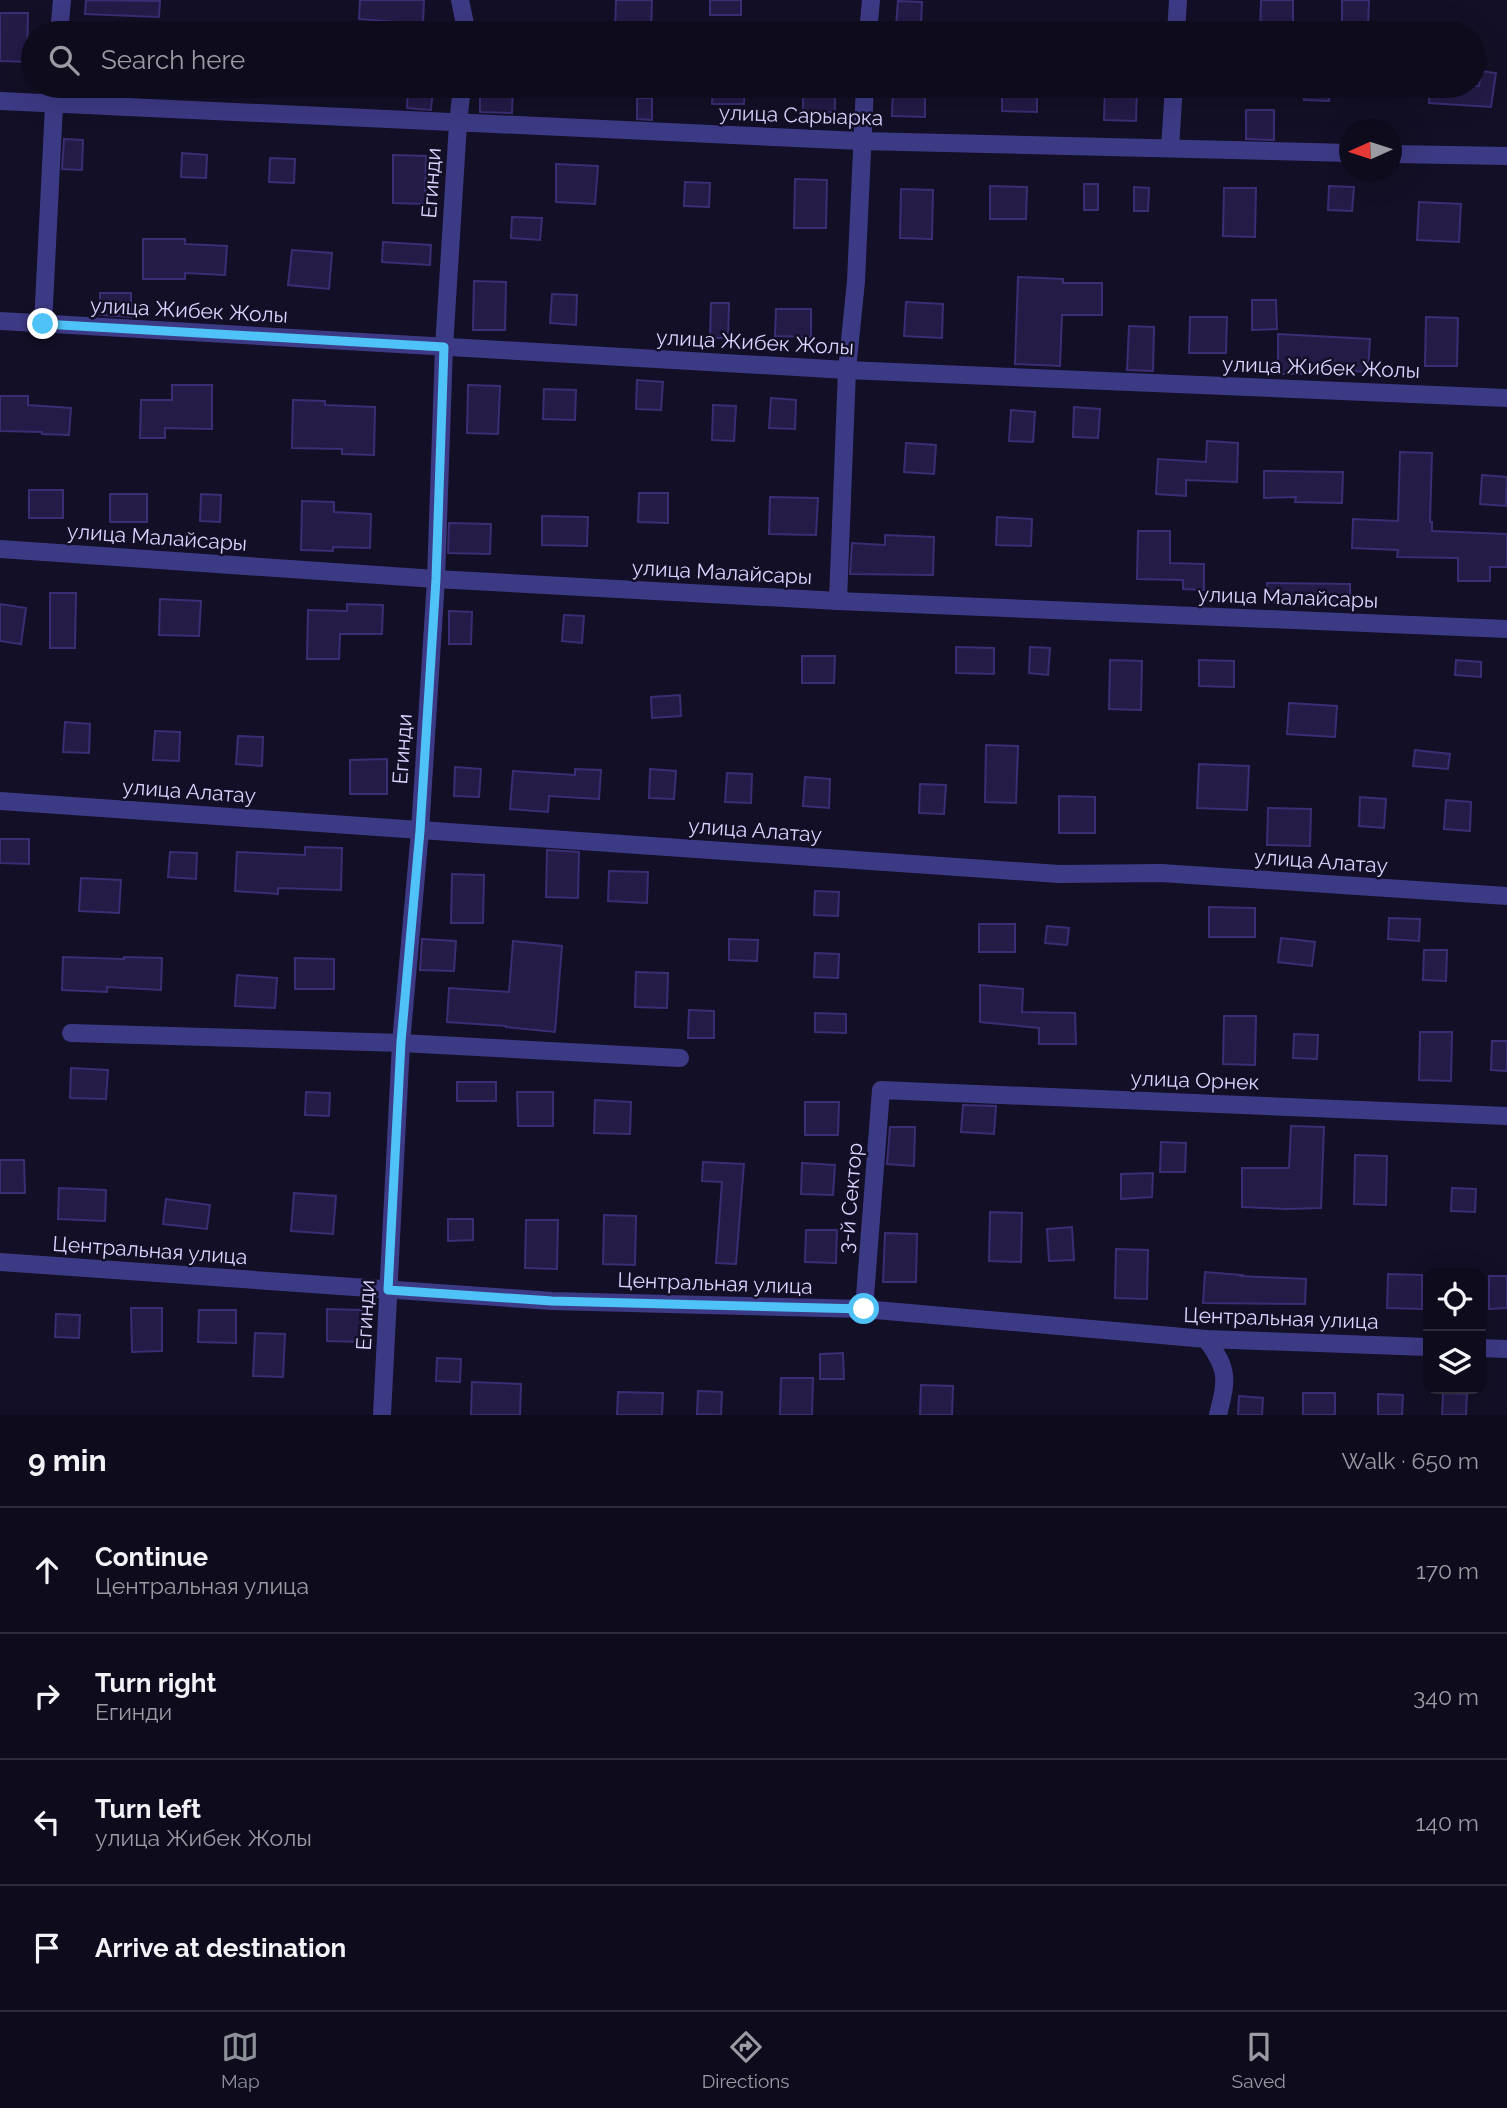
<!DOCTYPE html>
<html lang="en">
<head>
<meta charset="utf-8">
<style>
	body { margin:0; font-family:Raleway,sans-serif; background:#171425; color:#f1f3f6 }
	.controls { position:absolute; right:21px; bottom:21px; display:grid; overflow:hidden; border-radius:14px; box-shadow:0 7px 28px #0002 }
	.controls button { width:63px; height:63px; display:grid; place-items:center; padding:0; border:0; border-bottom:2px solid #2e2b3b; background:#0e0b1c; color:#f1f3f6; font:35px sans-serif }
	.compass { position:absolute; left:1339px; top:119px; width:63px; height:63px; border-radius:50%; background:#0e0b1c; box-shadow:0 7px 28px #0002; rotate:267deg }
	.stop { position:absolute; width:21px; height:21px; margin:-16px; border:5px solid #4fc3f7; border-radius:50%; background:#fff }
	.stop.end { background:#4fc3f7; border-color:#fff; box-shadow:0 2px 7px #0008 }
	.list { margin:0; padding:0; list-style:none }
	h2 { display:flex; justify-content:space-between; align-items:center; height:91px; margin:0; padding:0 28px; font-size:30px }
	h2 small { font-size:23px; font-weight:400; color:#9b9ba3 }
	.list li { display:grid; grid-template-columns:46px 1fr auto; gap:21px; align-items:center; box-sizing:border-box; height:126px; padding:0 28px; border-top:2px solid #2e2b3b }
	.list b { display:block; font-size:26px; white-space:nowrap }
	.list p { margin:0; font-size:23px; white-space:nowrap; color:#9b9ba3 }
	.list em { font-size:23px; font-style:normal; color:#9b9ba3 }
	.icon { flex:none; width:38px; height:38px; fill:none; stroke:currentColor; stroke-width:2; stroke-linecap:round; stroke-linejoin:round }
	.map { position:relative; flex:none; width:1507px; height:1415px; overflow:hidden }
	.search { position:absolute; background:#0e0b1c; box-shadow:0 7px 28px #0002; left:21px; right:21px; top:21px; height:77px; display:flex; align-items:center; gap:18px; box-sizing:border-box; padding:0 24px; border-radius:38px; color:#9b9ba3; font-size:26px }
	.sheet { height:595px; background:#0e0b1c }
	nav { display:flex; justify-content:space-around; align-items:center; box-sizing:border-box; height:98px; border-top:2px solid #2e2b3b; background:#0e0b1c; font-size:19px; color:#9b9ba3 }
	nav a { display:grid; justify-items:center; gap:4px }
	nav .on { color:#8c9099 }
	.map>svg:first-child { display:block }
	.building { fill:#241b47; stroke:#3b2d73; stroke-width:2 }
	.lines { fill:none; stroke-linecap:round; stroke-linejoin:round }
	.minor { stroke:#3d3a85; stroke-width:18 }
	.route { stroke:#4fc3f7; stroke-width:9 }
	.labels { text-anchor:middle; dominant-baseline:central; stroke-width:5; stroke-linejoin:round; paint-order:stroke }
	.street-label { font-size:21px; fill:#d9d4ff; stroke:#130f26 }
</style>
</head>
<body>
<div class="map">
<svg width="1507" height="1415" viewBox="0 0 1507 1415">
	<rect width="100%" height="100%" fill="#130f26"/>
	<g class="building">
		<path d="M86,0l74,1 -1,16 -74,-3z"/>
		<path d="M360,0h64l-1,24 -64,-5z"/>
		<path d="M616,0h36l-1,32 -36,-1z"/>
		<rect x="710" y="0" width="31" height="15"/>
		<path d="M1261,0h32v33h-33z"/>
		<path d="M1342,0h27l-1,29 -26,-1z"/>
		<path d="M898,1l24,1 -1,24 -25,-1z"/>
		<path d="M0,13h28l-1,49 -27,-1z"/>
		<path d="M1481,71l15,2 -5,34 -62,-4 1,-17h49z"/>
		<path d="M480,86h33l-1,27 -32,-1z"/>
		<path d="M713,86h32l-1,18h-32z"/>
		<rect x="803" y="86" width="32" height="26"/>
		<path d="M893,86h32v31l-33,-1z"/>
		<path d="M1002,86h35v26l-35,-1z"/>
		<path d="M1105,86h32l-1,35 -32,-1z"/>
		<path d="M1305,86h25l-1,15 -25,-1z"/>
		<path d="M408,87l25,1 -2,22 -24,-2z"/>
		<path d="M637,98h15v22l-15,-1z"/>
		<path d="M1246,110h28v30l-28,-1z"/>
		<path d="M64,139l19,1 -1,30 -20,-1z"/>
		<path d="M182,153l25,2 -1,23 -25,-1z"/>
		<path d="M393,155l33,1 -1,48 -32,-1z"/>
		<path d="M270,158l25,1 -1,24 -25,-1z"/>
		<path d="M556,164l42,2 -3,38 -39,-2z"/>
		<path d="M795,179l32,1 -1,48h-32z"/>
		<path d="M685,182l25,1 -1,24 -25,-1z"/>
		<rect x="1084" y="184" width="14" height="26"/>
		<path d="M990,186l37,1 -1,32h-36z"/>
		<path d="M1329,186l25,1 -2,24 -24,-1z"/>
		<path d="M1134,187l15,1 -1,23h-14z"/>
		<path d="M1224,188h32l-1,49 -32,-1z"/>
		<path d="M901,189l32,1 -1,49 -32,-1z"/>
		<path d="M1419,202l42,2 -2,38 -42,-2z"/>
		<path d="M512,217l30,1 -2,22 -29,-2z"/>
		<path d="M143,239h42v5l42,2 -2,29 -40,-2v6h-42z"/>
		<path d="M383,242l48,3 -1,20 -48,-3z"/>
		<path d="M292,250l40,3 -3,36 -41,-4z"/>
		<path d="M1018,277l45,2v4h39v32h-40l-2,51 -45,-2z"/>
		<path d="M474,281l32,1 -1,48h-32z"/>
		<path d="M100,293h31v24l-31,-2z"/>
		<path d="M552,294l25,1 -1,30 -26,-2z"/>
		<path d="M1252,300h24l1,29 -25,1z"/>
		<path d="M906,302l37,2 -1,34 -38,-2z"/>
		<path d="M711,303h18l-1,35h-18z"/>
		<path d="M776,309h35v28l-36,-1z"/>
		<path d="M1190,317h37l-1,36h-37z"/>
		<path d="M1426,317l32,1 -1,48h-32z"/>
		<path d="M1129,326l25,1 -1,44 -26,-1z"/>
		<path d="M1278,334l92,5 -2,33 -54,-3v5h-36z"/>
		<path d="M637,380l26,2 -2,28 -25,-1z"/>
		<path d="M172,385h40v44l-47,-1v10h-25l1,-38h31z"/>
		<path d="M468,385l32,1 -2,48 -31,-1z"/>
		<path d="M544,389l32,1 -1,30 -32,-1z"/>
		<path d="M0,396h28v9l43,3 -2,27 -27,-1v-2l-42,-1z"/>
		<path d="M771,398l25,2 -1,29 -26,-1z"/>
		<path d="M293,400l32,1v4l50,2 -1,48 -32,-1v-5l-50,-1z"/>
		<path d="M713,405l23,1 -2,35 -22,-1z"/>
		<path d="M1074,407l26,2 -2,29 -25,-1z"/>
		<path d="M1011,410l24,2 -2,30 -24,-1z"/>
		<path d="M1207,441l31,2 -1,39 -51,-2v16l-30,-2 2,-35 48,3z"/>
		<path d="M906,443l30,2 -2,29 -30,-2z"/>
		<path d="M1400,452l32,1 -2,69h2v9l75,3v33h-17v14h-32v-23l-61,-1 1,-7 -46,-2 1,-29 45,2z"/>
		<path d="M1264,471l79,1 -1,31 -47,-1 1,-5 -32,1z"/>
		<path d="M1482,475l25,2 -1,29 -26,-2z"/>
		<rect x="29" y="490" width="34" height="28"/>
		<path d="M639,493h29v30l-30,-1z"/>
		<rect x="110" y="494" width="37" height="28"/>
		<path d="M201,494l20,1 -1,27 -20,-1z"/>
		<path d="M770,497l48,1 -2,37 -47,-1z"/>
		<path d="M302,501l32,1v10l37,2 -1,34 -37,-1v4l-32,-1z"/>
		<path d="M542,516l46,1 -1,29 -45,-1z"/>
		<path d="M997,517l35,2 -1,27 -35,-1z"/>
		<path d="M449,523l42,1 -1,30 -42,-1z"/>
		<path d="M1138,531h32v32l34,1v26l-21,-1v-9l-46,-1z"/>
		<path d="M885,535l49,2 -1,38 -83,-1 2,-31 33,2z"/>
		<path d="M1267,583l83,1v20l-83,-2z"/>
		<path d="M50,593h26l-1,55h-25z"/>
		<path d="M160,599l41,2 -2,35 -40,-1z"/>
		<path d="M0,604l26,4 -5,36 -21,-3z"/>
		<path d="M347,604l36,1 -1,29h-42l-1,25h-32l1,-49 39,1z"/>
		<path d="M449,611l23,1 -1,32h-22z"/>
		<path d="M564,615l20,1 -2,27 -20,-2z"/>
		<path d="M956,647l38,1v26l-38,-1z"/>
		<path d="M1030,647l20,1 -2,27 -19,-2z"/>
		<path d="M802,656h33l-1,27h-32z"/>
		<path d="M1110,660l32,1 -1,49 -32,-1z"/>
		<path d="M1199,660l35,1v26l-35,-1z"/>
		<path d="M1456,660l25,2v15l-26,-2z"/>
		<path d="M680,695l1,21 -29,2 -1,-21z"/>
		<path d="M1289,703l48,3 -2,31 -48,-3z"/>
		<path d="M65,722l25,2 -1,29 -26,-1z"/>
		<path d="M155,731l25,1 -1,29 -26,-1z"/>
		<path d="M238,736l25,1 -1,29 -26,-2z"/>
		<path d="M986,745l32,1 -2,57 -31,-1z"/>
		<path d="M1415,750l35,4 -2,15 -35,-3z"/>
		<path d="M387,759v35h-37v-34z"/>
		<path d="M1199,764l50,2 -2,44 -50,-2z"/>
		<path d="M455,767l26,2 -2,28 -25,-1z"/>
		<path d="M575,769l26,1 -2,29 -50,-3 -1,16 -38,-3 3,-38 62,4z"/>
		<path d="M650,769l26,2 -2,28 -25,-1z"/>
		<path d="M727,773l25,1 -1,29 -26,-1z"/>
		<path d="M805,777l25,2 -1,29 -26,-2z"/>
		<path d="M920,784l26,1 -2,29 -25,-1z"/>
		<path d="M1059,796l36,1v36h-36z"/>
		<path d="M1360,797l26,2 -2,29 -25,-2z"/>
		<path d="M1446,800l25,2 -1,29 -26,-2z"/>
		<path d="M1268,808l43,1 -1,37 -43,-1z"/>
		<path d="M0,839h29v25l-29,-1z"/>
		<path d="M305,847l37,1 -1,42 -63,-2v6l-43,-3 2,-39 68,3z"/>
		<path d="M547,850l32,2 -1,46 -32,-1z"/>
		<path d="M170,852l27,1 -1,26 -28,-2z"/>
		<path d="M609,871l39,1 -1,31 -39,-2z"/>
		<path d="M452,874l32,1 -1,48h-32z"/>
		<path d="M81,878l40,2 -2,33 -40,-2z"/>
		<path d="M815,891l24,1 -1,24 -24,-1z"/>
		<path d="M1209,907l46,1v29h-46z"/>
		<path d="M1389,918l31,1 -1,22 -31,-2z"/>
		<rect x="979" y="924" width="36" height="28"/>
		<path d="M1047,926l22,2 -2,17 -22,-2z"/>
		<path d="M1281,938l34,4 -3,24 -34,-4z"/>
		<path d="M422,939l34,2 -2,30 -34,-1z"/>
		<path d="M729,939l29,1 -1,21 -28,-1z"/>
		<path d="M513,941l49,5 -7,86 -49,-5v-1l-59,-4 2,-34 60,4z"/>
		<path d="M1424,950h23l-1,31 -23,-1z"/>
		<path d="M815,953l24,1 -1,24 -24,-1z"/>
		<path d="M63,957l61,2v-2l38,1 -1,32 -54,-3v5l-45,-2z"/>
		<path d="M295,958l39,1v30h-39z"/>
		<path d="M636,972l32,1 -1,35 -32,-1z"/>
		<path d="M237,975l40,3 -2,30 -40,-2z"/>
		<path d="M980,985l43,4 -1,23 53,1 1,31h-37v-16l-59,-6z"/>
		<path d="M689,1010l25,1v27h-26z"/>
		<path d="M815,1013l31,1v19l-31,-1z"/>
		<path d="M1224,1016h32l-1,49 -32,-1z"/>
		<path d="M1420,1032h32l-1,49 -32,-1z"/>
		<path d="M1294,1034l24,1 -1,24 -24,-1z"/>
		<path d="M1492,1041h15v30l-16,-1z"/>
		<path d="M71,1068l37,2 -2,29 -36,-1z"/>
		<rect x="457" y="1082" width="39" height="19"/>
		<path d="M306,1092l24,1 -1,23 -24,-1z"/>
		<path d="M517,1092h36v34h-35z"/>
		<path d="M595,1100l36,2 -1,32 -36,-1z"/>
		<path d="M805,1102h34l-1,33h-33z"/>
		<path d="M963,1105l33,1 -2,28 -33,-2z"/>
		<path d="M1291,1126l33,1 -3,81 -35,1 -44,-2v-39h47z"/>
		<path d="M890,1127h25l-1,39 -27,-2z"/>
		<path d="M1161,1142l25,1 -1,29h-25z"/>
		<path d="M1355,1155l32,1 -1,49 -32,-1z"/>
		<path d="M0,1160h24l1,33h-25z"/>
		<path d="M703,1162l41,2 -8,100 -20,-1 6,-81 -20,-1z"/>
		<path d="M802,1163l33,2 -2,30 -32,-1z"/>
		<path d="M1153,1173l-1,24 -31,2v-25z"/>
		<path d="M59,1188l47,2 -1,31 -47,-2z"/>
		<path d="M1452,1188l24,1 -1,23 -24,-1z"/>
		<path d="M294,1193l42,3 -3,38 -42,-3z"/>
		<path d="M166,1199l44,6 -3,24 -44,-5z"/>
		<path d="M990,1212l32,1 -1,49 -32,-1z"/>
		<path d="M604,1215l32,1 -1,49 -32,-1z"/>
		<path d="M448,1219h25v21l-25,1z"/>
		<path d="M526,1220h32l-1,49 -32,-1z"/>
		<path d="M1072,1227l2,33 -25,1 -2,-32z"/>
		<path d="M806,1230h31l-1,33 -31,-1z"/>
		<path d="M885,1233l32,1 -1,48h-33z"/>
		<path d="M1116,1249l32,1 -1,49 -32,-1z"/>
		<path d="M1205,1272l37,3 -1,1 65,3 -1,25 -102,-1z"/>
		<path d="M1388,1274l34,1v34l-35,-1z"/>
		<path d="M1489,1276h18v32l-18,1z"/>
		<path d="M131,1308h31v43l-30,1z"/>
		<path d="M327,1309l35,1v32l-35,-1z"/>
		<path d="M199,1310h37v33l-38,-1z"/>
		<path d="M56,1314l24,1 -1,23 -24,-1z"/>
		<path d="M255,1333l30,1 -2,43 -30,-1z"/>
		<path d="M843,1353l1,26h-24v-25z"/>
		<path d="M437,1358l24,1 -1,23 -24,-1z"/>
		<path d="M781,1378h32l-1,37h-32z"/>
		<path d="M472,1382l49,2 -1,31h-49z"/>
		<path d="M921,1385l32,1 -1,29h-32z"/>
		<path d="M698,1391l24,1 -1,23 -24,-1z"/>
		<path d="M618,1392l45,1 -1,22h-45z"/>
		<rect x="1303" y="1393" width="32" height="22"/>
		<path d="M1443,1393l24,1 -1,21h-24z"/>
		<path d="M1378,1394l25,1 -1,20h-24z"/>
		<path d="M1239,1396l24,2 -1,17h-24z"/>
	</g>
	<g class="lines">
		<g class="minor">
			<path d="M460,0l5,24v9"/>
			<path d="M59,33l3,-33"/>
			<path d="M868,33l3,-33"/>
			<path d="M1176,33l2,-33"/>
			<path d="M0,101l861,40 489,12"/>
			<path d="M1170,148l4,-62"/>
			<path d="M1392,154l115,2"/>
			<path d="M0,321l847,49 660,28"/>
			<path d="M43,324l12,-238"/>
			<path d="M0,549l436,30 402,22 669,28"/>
			<path d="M838,601l9,-231 9,-89 9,-195"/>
			<path d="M0,801l1059,73 102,-1 346,23"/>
			<path d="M71,1033l330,10 279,15"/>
			<path d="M0,1262l552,39 312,8 342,30 222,8"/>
			<path d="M864,1309l17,-219 626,26"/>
			<path d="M1206,1339c23,31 21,40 12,76"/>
			<path d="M1481,1348l26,1"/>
			<path d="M382,1415l19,-372 19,-212 16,-252 8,-232 14,-223 4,-38"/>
		</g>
	</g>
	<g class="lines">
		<path class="route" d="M43,324l401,23 -8,232 -16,252 -19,211 -13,248 164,11 312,8"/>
	</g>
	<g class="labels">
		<g class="street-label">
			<text transform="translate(801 115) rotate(2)">улица Сарыарка</text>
			<text transform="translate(431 183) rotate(-86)">Егинди</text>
			<text transform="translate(189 310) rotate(3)">улица Жибек Жолы</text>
			<text transform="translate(755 342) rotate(3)">улица Жибек Жолы</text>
			<text transform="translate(1321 367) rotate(2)">улица Жибек Жолы</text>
			<text transform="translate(157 537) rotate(4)">улица Малайсары</text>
			<text transform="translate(722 572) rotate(3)">улица Малайсары</text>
			<text transform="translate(1288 597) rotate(2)">улица Малайсары</text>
			<text transform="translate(402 749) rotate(-86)">Егинди</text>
			<text transform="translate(189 791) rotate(4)">улица Алатау</text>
			<text transform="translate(755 830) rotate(4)">улица Алатау</text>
			<text transform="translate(1321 861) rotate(4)">улица Алатау</text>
			<text transform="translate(1195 1080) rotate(2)">улица Орнек</text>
			<text transform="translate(850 1198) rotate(-85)">3-й Сектор</text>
			<text transform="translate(150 1250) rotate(4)">Центральная улица</text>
			<text transform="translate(715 1283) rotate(2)">Центральная улица</text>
			<text transform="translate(365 1315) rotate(-87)">Егинди</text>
			<text transform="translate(1281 1318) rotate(2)">Центральная улица</text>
		</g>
	</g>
</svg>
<div class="controls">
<button><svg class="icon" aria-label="locate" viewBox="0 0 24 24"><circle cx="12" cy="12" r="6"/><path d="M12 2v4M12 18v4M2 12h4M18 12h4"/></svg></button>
<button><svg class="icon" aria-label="layers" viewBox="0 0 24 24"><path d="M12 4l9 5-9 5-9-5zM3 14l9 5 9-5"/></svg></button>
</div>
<svg class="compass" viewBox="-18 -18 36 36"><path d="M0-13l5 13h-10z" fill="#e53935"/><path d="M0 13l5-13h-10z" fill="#9b9ba3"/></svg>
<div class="stop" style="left:864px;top:1309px"></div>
<div class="stop end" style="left:43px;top:324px"></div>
<div class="search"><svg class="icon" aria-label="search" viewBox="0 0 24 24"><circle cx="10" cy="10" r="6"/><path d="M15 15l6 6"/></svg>Search here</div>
</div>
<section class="sheet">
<h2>9 min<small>Walk · 650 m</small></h2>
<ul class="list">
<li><svg class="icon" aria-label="ahead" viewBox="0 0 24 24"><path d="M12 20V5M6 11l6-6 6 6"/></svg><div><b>Continue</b><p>Центральная улица</p></div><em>170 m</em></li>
<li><svg class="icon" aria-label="right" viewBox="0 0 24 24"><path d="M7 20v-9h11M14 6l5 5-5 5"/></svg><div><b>Turn right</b><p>Егинди</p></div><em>340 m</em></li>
<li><svg class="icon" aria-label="left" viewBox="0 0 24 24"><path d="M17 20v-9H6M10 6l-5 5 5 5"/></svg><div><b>Turn left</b><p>улица Жибек Жолы</p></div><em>140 m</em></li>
<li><svg class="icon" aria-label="arrive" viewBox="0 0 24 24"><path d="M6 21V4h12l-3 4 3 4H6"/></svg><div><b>Arrive at destination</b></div></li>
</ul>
</section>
<nav>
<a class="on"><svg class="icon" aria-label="map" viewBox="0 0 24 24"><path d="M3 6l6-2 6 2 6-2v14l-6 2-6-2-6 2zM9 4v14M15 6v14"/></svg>Map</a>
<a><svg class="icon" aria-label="directions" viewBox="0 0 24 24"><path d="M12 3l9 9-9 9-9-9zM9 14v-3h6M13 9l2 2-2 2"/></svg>Directions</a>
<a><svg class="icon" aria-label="saved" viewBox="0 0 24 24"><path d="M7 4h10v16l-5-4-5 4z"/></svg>Saved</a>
</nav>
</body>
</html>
